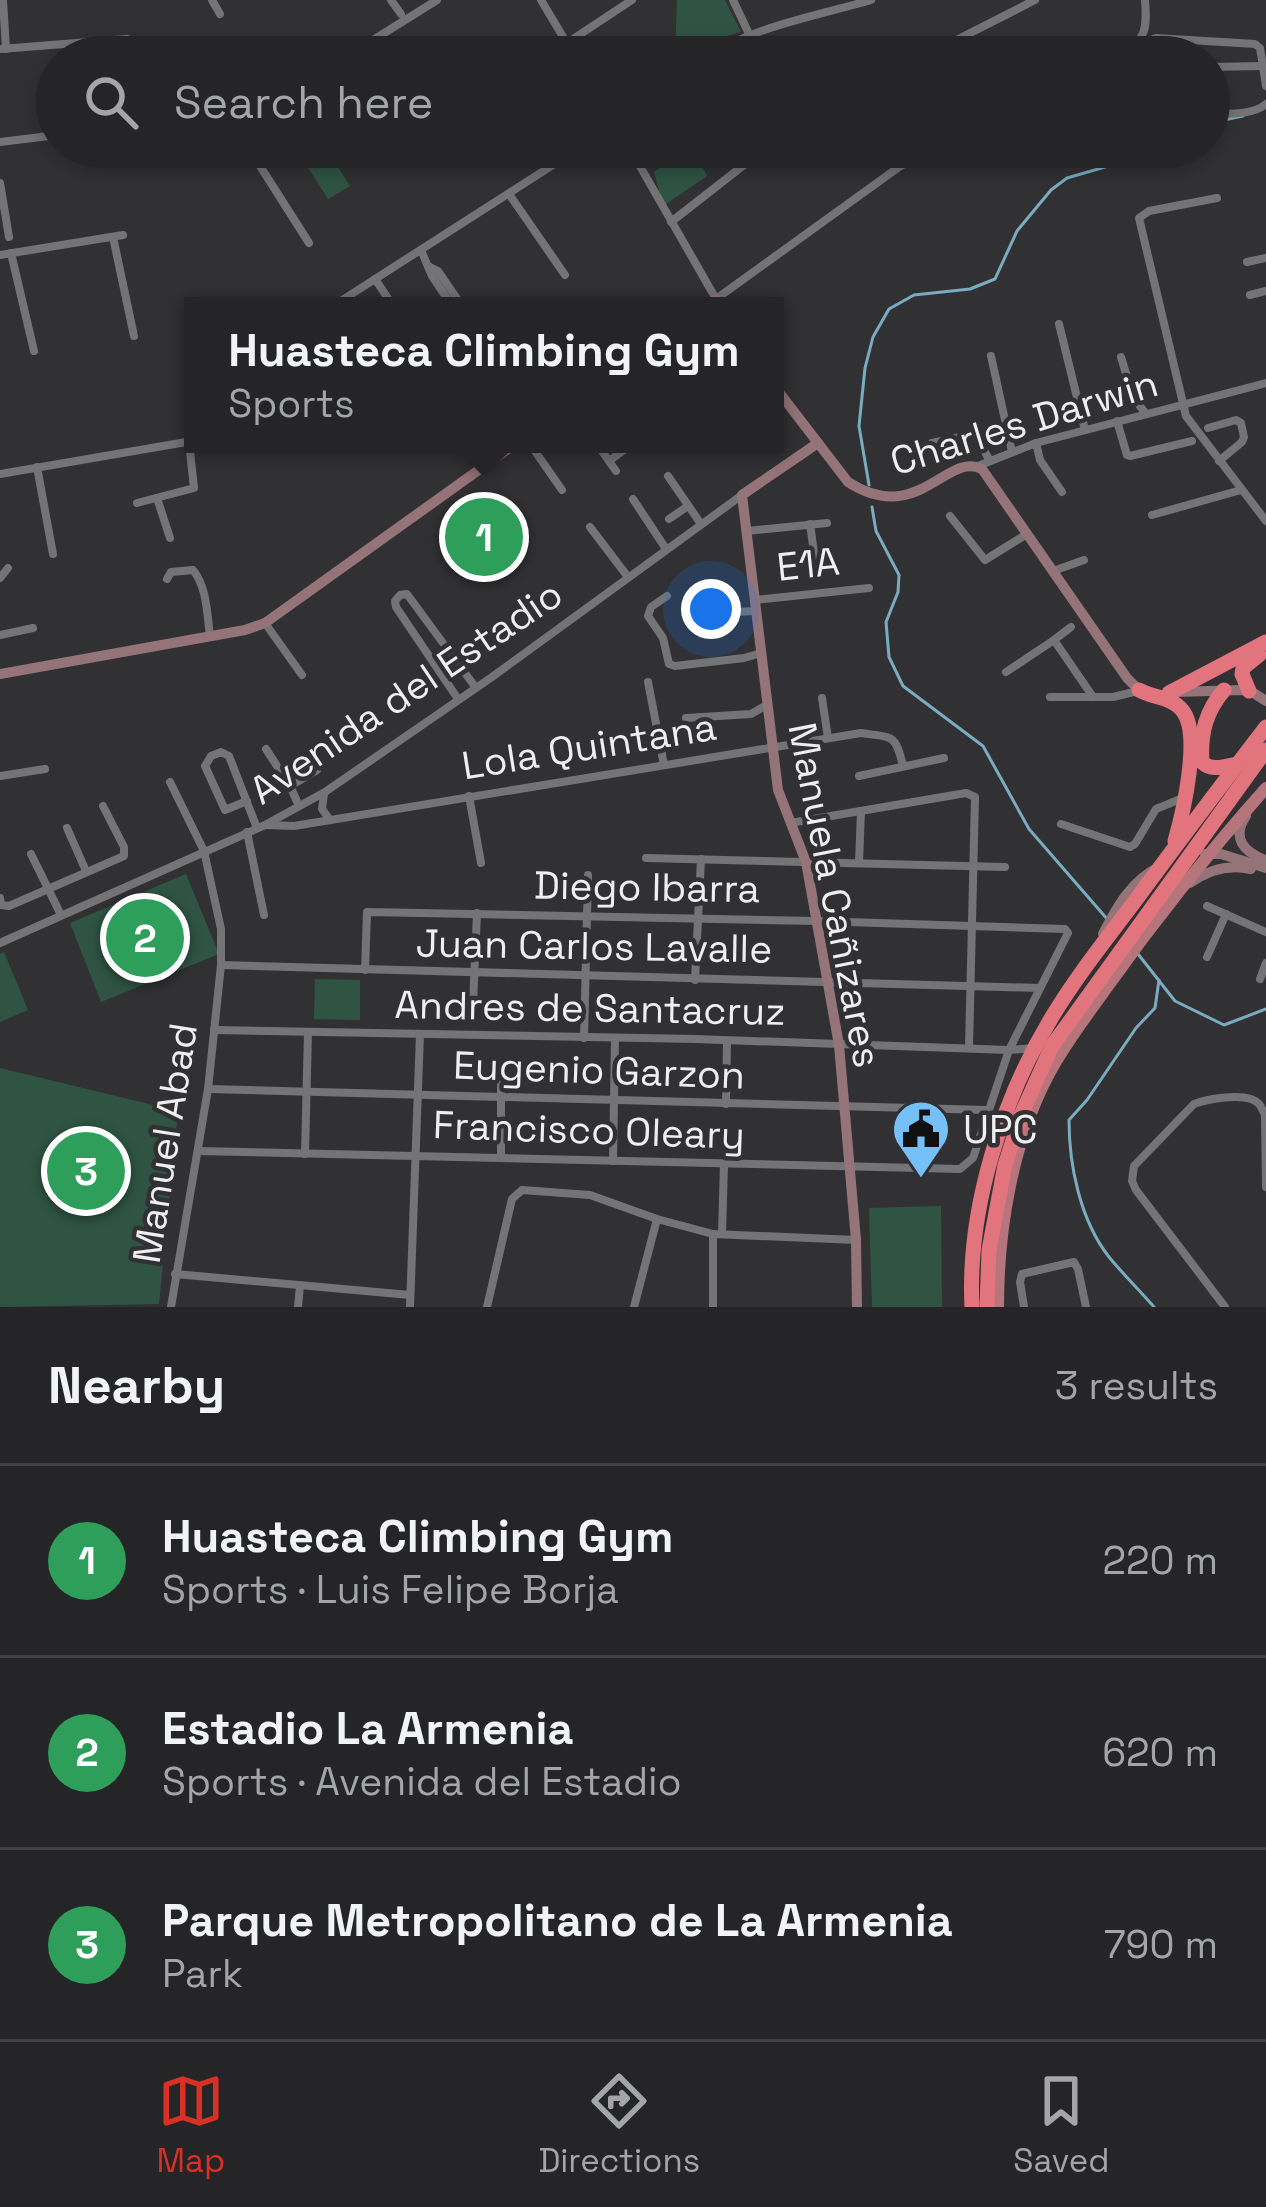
<!DOCTYPE html>
<html lang="en">
<head>
<meta charset="utf-8">
<style>
	body { margin:0; font-family:"Space Grotesk",sans-serif; background:#313133; color:#f1f3f6 }
	.you { position:absolute; left:711px; top:609px; width:42px; height:42px; margin:-30px; border:9px solid #fff; border-radius:50%; background:#1a73e8; box-shadow:0 0 0 18px #1a73e833 }
	.badge { display:grid; place-items:center; width:78px; height:78px; border-radius:50%; background:#d93025; color:#fff; font-size:39px; font-weight:700 }
	.pin { position:absolute; translate:-50% -50%; border:6px solid #fff; box-shadow:0 3px 12px #0006 }
	.popup { position:absolute; left:184px; top:297px; width:600px; height:156px; box-sizing:border-box; display:grid; place-content:center; border-radius:0px; background:#252527; filter:drop-shadow(0 3px 9px #0005); font-size:39px; white-space:nowrap; color:#a3a5a7 }
	.popup b { font-size:45px; color:#f1f3f6 }
	.popup::after { content:''; position:absolute; left:50%; top:100%; margin-left:-24px; border:24px solid transparent; border-top-color:#252527 }
	.list { margin:0; padding:0; list-style:none }
	h2 { display:flex; justify-content:space-between; align-items:center; height:156px; margin:0; padding:0 48px; font-size:51px }
	h2 small { font-size:39px; font-weight:400; color:#a3a5a7 }
	.list li { display:grid; grid-template-columns:78px 1fr auto; gap:36px; align-items:center; box-sizing:border-box; height:192px; padding:0 48px; border-top:3px solid #424244 }
	.list b { display:block; font-size:45px; white-space:nowrap }
	.list p { margin:0; font-size:39px; white-space:nowrap; color:#a3a5a7 }
	.list em { font-size:39px; font-style:normal; color:#a3a5a7 }
	.icon { flex:none; width:66px; height:66px; fill:none; stroke:currentColor; stroke-width:2; stroke-linecap:round; stroke-linejoin:round }
	.map { position:relative; flex:none; width:1266px; height:1307px; overflow:hidden }
	.search { position:absolute; background:#252527; box-shadow:0 6px 18px #0003; left:36px; right:36px; top:36px; height:132px; display:flex; align-items:center; gap:30px; box-sizing:border-box; padding:0 42px; border-radius:66px; color:#a3a5a7; font-size:45px }
	.sheet { height:732px; background:#252527 }
	nav { display:flex; justify-content:space-around; align-items:center; box-sizing:border-box; height:168px; border-top:3px solid #424244; background:#252527; font-size:33px; color:#a3a5a7 }
	nav a { display:grid; justify-items:center; gap:6px }
	nav .on { color:#d93025 }
	.map>svg:first-child { display:block }
	.green { fill:#2f5444 }
	.lines { fill:none; stroke-linecap:round; stroke-linejoin:round }
	.stream { stroke:#7aabc1; stroke-width:3 }
	.street { stroke:#747477; stroke-width:8 }
	.secondary { stroke:#957479; stroke-width:10 }
	.primary { stroke:#b6747b; stroke-width:12 }
	.highway { stroke:#e2747e; stroke-width:15 }
	.labels { text-anchor:middle; dominant-baseline:central; stroke-width:9; stroke-linejoin:round; paint-order:stroke }
	.street-label { font-size:39px; fill:#efeff1; stroke:#313134 }
	.poi-label { font-size:39px; fill:#efeff1; stroke:#313134; text-anchor:start }
</style>
</head>
<body>
<div class="map">
<svg width="1266" height="1307" viewBox="0 0 1266 1307">
	<rect width="100%" height="100%" fill="#313134"/>
	<g class="green">
		<path d="M677,0h48l16,32c-14,4 -34,8 -36,25h-30z"/>
		<path d="M319,147h6l25,39 -22,13 -26,-41z"/>
		<path d="M667,147h28v5l12,24 -44,30 -9,-34 11,-7z"/>
		<path d="M186,874l33,80 -118,48 -31,-79z"/>
		<path d="M4,952l24,58 -28,12v-68z"/>
		<path d="M315,979l45,1v40l-46,-1z"/>
		<path d="M0,1068l178,43 -19,193 -159,3z"/>
		<path d="M941,1206l1,101h-70l-3,-99z"/>
	</g>
	<g class="lines">
		<g class="stream">
			<path d="M1209,123l34,-7"/>
			<path d="M869,485l-10,-59 6,-58 8,-31 16,-28 25,-14 56,-6 25,-10 22,-48 34,-41 16,-12 52,-15 27,-16"/>
			<path d="M872,507l4,24 23,44 -1,17 -12,30 3,35 14,29 80,60 46,83 79,91"/>
			<path d="M1138,954l37,47 49,24 42,-16"/>
			<path d="M1154,1307c-15,-17 -31,-33 -45,-50 -29,-37 -40,-92 -40,-137l18,-20 49,-72 19,-20 4,-28"/>
		</g>
		<g class="street">
			<path d="M3,0l3,49"/>
			<path d="M212,0l8,14"/>
			<path d="M391,0l10,14"/>
			<path d="M541,0l34,57"/>
			<path d="M733,0l17,36"/>
			<path d="M567,43l65,-43"/>
			<path d="M0,49l127,-10"/>
			<path d="M1041,54l15,-8 6,11"/>
			<path d="M346,57l91,-57"/>
			<path d="M709,57c38,-29 115,-43 162,-57"/>
			<path d="M923,57l112,-57"/>
			<path d="M1114,57c30,-16 34,-22 31,-57"/>
			<path d="M1142,57l9,-17 5,-2 99,6 5,4 6,38"/>
			<path d="M1209,67l54,-1"/>
			<path d="M1209,114c18,-1 43,2 57,-10"/>
			<path d="M0,142l57,-7"/>
			<path d="M204,147h1"/>
			<path d="M248,147l61,96"/>
			<path d="M629,147l87,152 183,-132 39,-20"/>
			<path d="M0,183l9,54"/>
			<path d="M509,194l56,81"/>
			<path d="M1217,198l-68,13 -10,7 47,198 80,105"/>
			<path d="M671,222l96,-75"/>
			<path d="M113,237l21,99"/>
			<path d="M421,250l11,26 20,30"/>
			<path d="M11,253l23,98"/>
			<path d="M0,255l123,-20"/>
			<path d="M1247,262l19,-4"/>
			<path d="M428,266l10,5 24,35"/>
			<path d="M375,279l18,27"/>
			<path d="M1250,295l16,-4"/>
			<path d="M333,306l248,-159"/>
			<path d="M1059,324l26,106"/>
			<path d="M991,356l21,96"/>
			<path d="M1121,357l12,40 13,17"/>
			<path d="M1117,421l10,34 3,1 62,-15"/>
			<path d="M1208,428l28,-8 5,3 3,14 -2,5 -23,19"/>
			<path d="M932,443l43,-9 15,27"/>
			<path d="M1036,443l4,17 22,32"/>
			<path d="M281,444v1"/>
			<path d="M530,444l32,46"/>
			<path d="M597,444l19,27"/>
			<path d="M609,461l23,-17"/>
			<path d="M978,466l58,-23 230,-60"/>
			<path d="M37,467l16,87"/>
			<path d="M0,474l192,-33"/>
			<path d="M668,476l33,48"/>
			<path d="M157,498l13,40"/>
			<path d="M633,499l33,50"/>
			<path d="M137,503l57,-15 -5,-46"/>
			<path d="M1152,515l89,-25"/>
			<path d="M950,516l35,44 42,-26"/>
			<path d="M669,519l19,-13"/>
			<path d="M810,524l6,43"/>
			<path d="M590,527l38,50"/>
			<path d="M747,531l80,-8"/>
			<path d="M1053,571l31,-11"/>
			<path d="M0,578l8,-10"/>
			<path d="M167,579l4,-7 22,-2c14,17 14,44 17,66"/>
			<path d="M667,596l-16,11 -3,9 15,22 6,26 6,2 69,-8 17,-5"/>
			<path d="M731,600l3,12 21,-1"/>
			<path d="M754,600l115,-12"/>
			<path d="M265,623l37,52"/>
			<path d="M0,635l33,-7"/>
			<path d="M1054,640l17,-13"/>
			<path d="M1006,672l48,-32 39,57"/>
			<path d="M648,682l16,83"/>
			<path d="M1050,697h63l25,-6"/>
			<path d="M822,698l6,40"/>
			<path d="M458,699l-62,-92 -1,-6 5,-6 7,-1 69,94"/>
			<path d="M686,718l65,-4 16,-9"/>
			<path d="M266,749l24,37 9,20"/>
			<path d="M0,776l45,-7"/>
			<path d="M859,776l85,-18"/>
			<path d="M170,782l34,69 17,78v36l-13,124 -37,218"/>
			<path d="M290,786l27,-16"/>
			<path d="M324,794l-2,15 8,11"/>
			<path d="M469,796l12,67"/>
			<path d="M247,801l-22,9 -20,-44 6,-10 10,-4 8,4 28,72"/>
			<path d="M790,823l176,-30 9,4 -6,251"/>
			<path d="M1061,824l69,23 5,-3 21,-35 27,-11"/>
			<path d="M266,825l28,1 567,-93c32,5 34,0 42,33"/>
			<path d="M67,828l19,43"/>
			<path d="M247,832l17,83"/>
			<path d="M31,854l30,61"/>
			<path d="M646,858l359,9"/>
			<path d="M859,863l2,-52"/>
			<path d="M0,898l1,7 8,1 115,-50v-9l-21,-41"/>
			<path d="M1207,906l59,26"/>
			<path d="M0,943l265,-118 60,-33 167,-115 250,-182"/>
			<path d="M1207,957l19,-43"/>
			<path d="M221,965l818,23"/>
			<path d="M1260,979l6,-16"/>
			<path d="M695,980l6,-121"/>
			<path d="M473,1004l4,-91"/>
			<path d="M214,1030l481,9 314,11 25,-2"/>
			<path d="M584,1038l4,-163"/>
			<path d="M208,1089l779,21"/>
			<path d="M726,1104l1,-63"/>
			<path d="M198,1151l762,18 13,-11 36,-108 59,-117 -3,-4 -249,-8 -449,-9 -2,58"/>
			<path d="M305,1154l3,-122"/>
			<path d="M501,1157v-81"/>
			<path d="M613,1161l2,-122"/>
			<path d="M713,1234v73"/>
			<path d="M722,1234l2,-70"/>
			<path d="M175,1274l235,21"/>
			<path d="M298,1307l2,-22"/>
			<path d="M410,1307l10,-273"/>
			<path d="M487,1307l25,-108 10,-9 68,5 67,24 56,15 143,6"/>
			<path d="M634,1307l23,-88"/>
			<path d="M1024,1307l-4,-25 2,-8 52,-12 4,7 8,38"/>
			<path d="M1225,1307l-89,-117 -4,-9 2,-15 60,-62c14,-5 42,-10 57,-5 9,3 10,8 14,16l1,72"/>
		</g>
		<g class="secondary">
			<path d="M706,306l10,-7 4,7"/>
			<path d="M775,387l73,95c70,45 99,-31 134,-13l145,209 13,13"/>
			<path d="M818,443l-76,52 36,295 28,72 33,183 17,195 1,67"/>
			<path d="M0,674l245,-44 20,-7 250,-179"/>
			<path d="M1176,692l66,-2 10,2 14,9"/>
			<path d="M1246,816c-15,22 -2,36 19,44"/>
			<path d="M1205,854h16l45,14"/>
			<path d="M1190,883c18,-13 39,-19 61,-14"/>
			<path d="M1103,934c14,-27 28,-53 56,-67"/>
		</g>
		<path class="primary" d="M998,1307c0,-77 14,-164 51,-233 15,-29 37,-57 56,-84 50,-70 104,-138 161,-202"/>
		<g class="highway">
			<path d="M1139,690c14,8 33,7 43,20 20,23 1,103 -7,131"/>
			<path d="M1224,690c-18,21 -24,43 -22,72 10,10 23,4 36,2"/>
			<path d="M1249,691l-7,-17 1,-6 16,-13"/>
			<path d="M1169,693l97,-51"/>
			<path d="M972,1307c-5,-97 30,-208 80,-290 25,-42 57,-81 86,-120 42,-57 85,-114 128,-170"/>
			<path d="M987,1307l2,-57 16,-85 16,-50 31,-69 214,-296"/>
		</g>
	</g>
	<defs>
		<g id="civic-pin" transform="scale(3)"><path d="M0 17L-7.5 6A9.5 9.5 0 1 1 7.5 6Z" fill="#75c0f6" stroke="#313134"/><path d="M-.6-6.5H3V-4.5H.6V-3L4-1V1h2V6H-6V1h2V-1L-.6-3ZM-1.2 2.5V6h2.4V2.5Z" fill="#111"/></g>
	</defs>
	<g fill-rule="evenodd">
		<use href="#civic-pin" x="921" y="1129"/>
	</g>
	<g class="labels">
		<g class="street-label">
			<text transform="translate(1024 422) rotate(-17)">Charles Darwin</text>
			<text transform="translate(808 564) rotate(-6)">E1A</text>
			<text transform="translate(406 692) rotate(-34)">Avenida del Estadio</text>
			<text transform="translate(589 746) rotate(-9)">Lola Quintana</text>
			<text transform="translate(647 887) rotate(1)">Diego Ibarra</text>
			<text transform="translate(835 895) rotate(79)">Manuela Cañizares</text>
			<text transform="translate(594 946) rotate(1)">Juan Carlos Lavalle</text>
			<text transform="translate(590 1008) rotate(1)">Andres de Santacruz</text>
			<text transform="translate(599 1070) rotate(2)">Eugenio Garzon</text>
			<text transform="translate(589 1130) rotate(2)">Francisco Oleary</text>
			<text transform="translate(165 1143) rotate(-81)">Manuel Abad</text>
		</g>
		<g class="poi-label">
			<text x="963" y="1129">UPC</text>
		</g>
	</g>
</svg>
<div class="you"></div>
<div class="pin badge" style="left:484px;top:537px;background:#2e9e5b">1</div>
<div class="popup"><b>Huasteca Climbing Gym</b>Sports</div>
<div class="pin badge" style="left:145px;top:938px;background:#2e9e5b">2</div>
<div class="pin badge" style="left:86px;top:1171px;background:#2e9e5b">3</div>
<div class="search"><svg class="icon" aria-label="search" viewBox="0 0 24 24"><circle cx="10" cy="10" r="6"/><path d="M15 15l6 6"/></svg>Search here</div>
</div>
<section class="sheet">
<h2>Nearby<small>3 results</small></h2>
<ul class="list">
<li><span class="badge" style="background:#2e9e5b">1</span><div><b>Huasteca Climbing Gym</b><p>Sports · Luis Felipe Borja</p></div><em>220 m</em></li>
<li><span class="badge" style="background:#2e9e5b">2</span><div><b>Estadio La Armenia</b><p>Sports · Avenida del Estadio</p></div><em>620 m</em></li>
<li><span class="badge" style="background:#2e9e5b">3</span><div><b>Parque Metropolitano de La Armenia</b><p>Park</p></div><em>790 m</em></li>
</ul>
</section>
<nav>
<a class="on"><svg class="icon" aria-label="map" viewBox="0 0 24 24"><path d="M3 6l6-2 6 2 6-2v14l-6 2-6-2-6 2zM9 4v14M15 6v14"/></svg>Map</a>
<a><svg class="icon" aria-label="directions" viewBox="0 0 24 24"><path d="M12 3l9 9-9 9-9-9zM9 14v-3h6M13 9l2 2-2 2"/></svg>Directions</a>
<a><svg class="icon" aria-label="saved" viewBox="0 0 24 24"><path d="M7 4h10v16l-5-4-5 4z"/></svg>Saved</a>
</nav>
</body>
</html>
